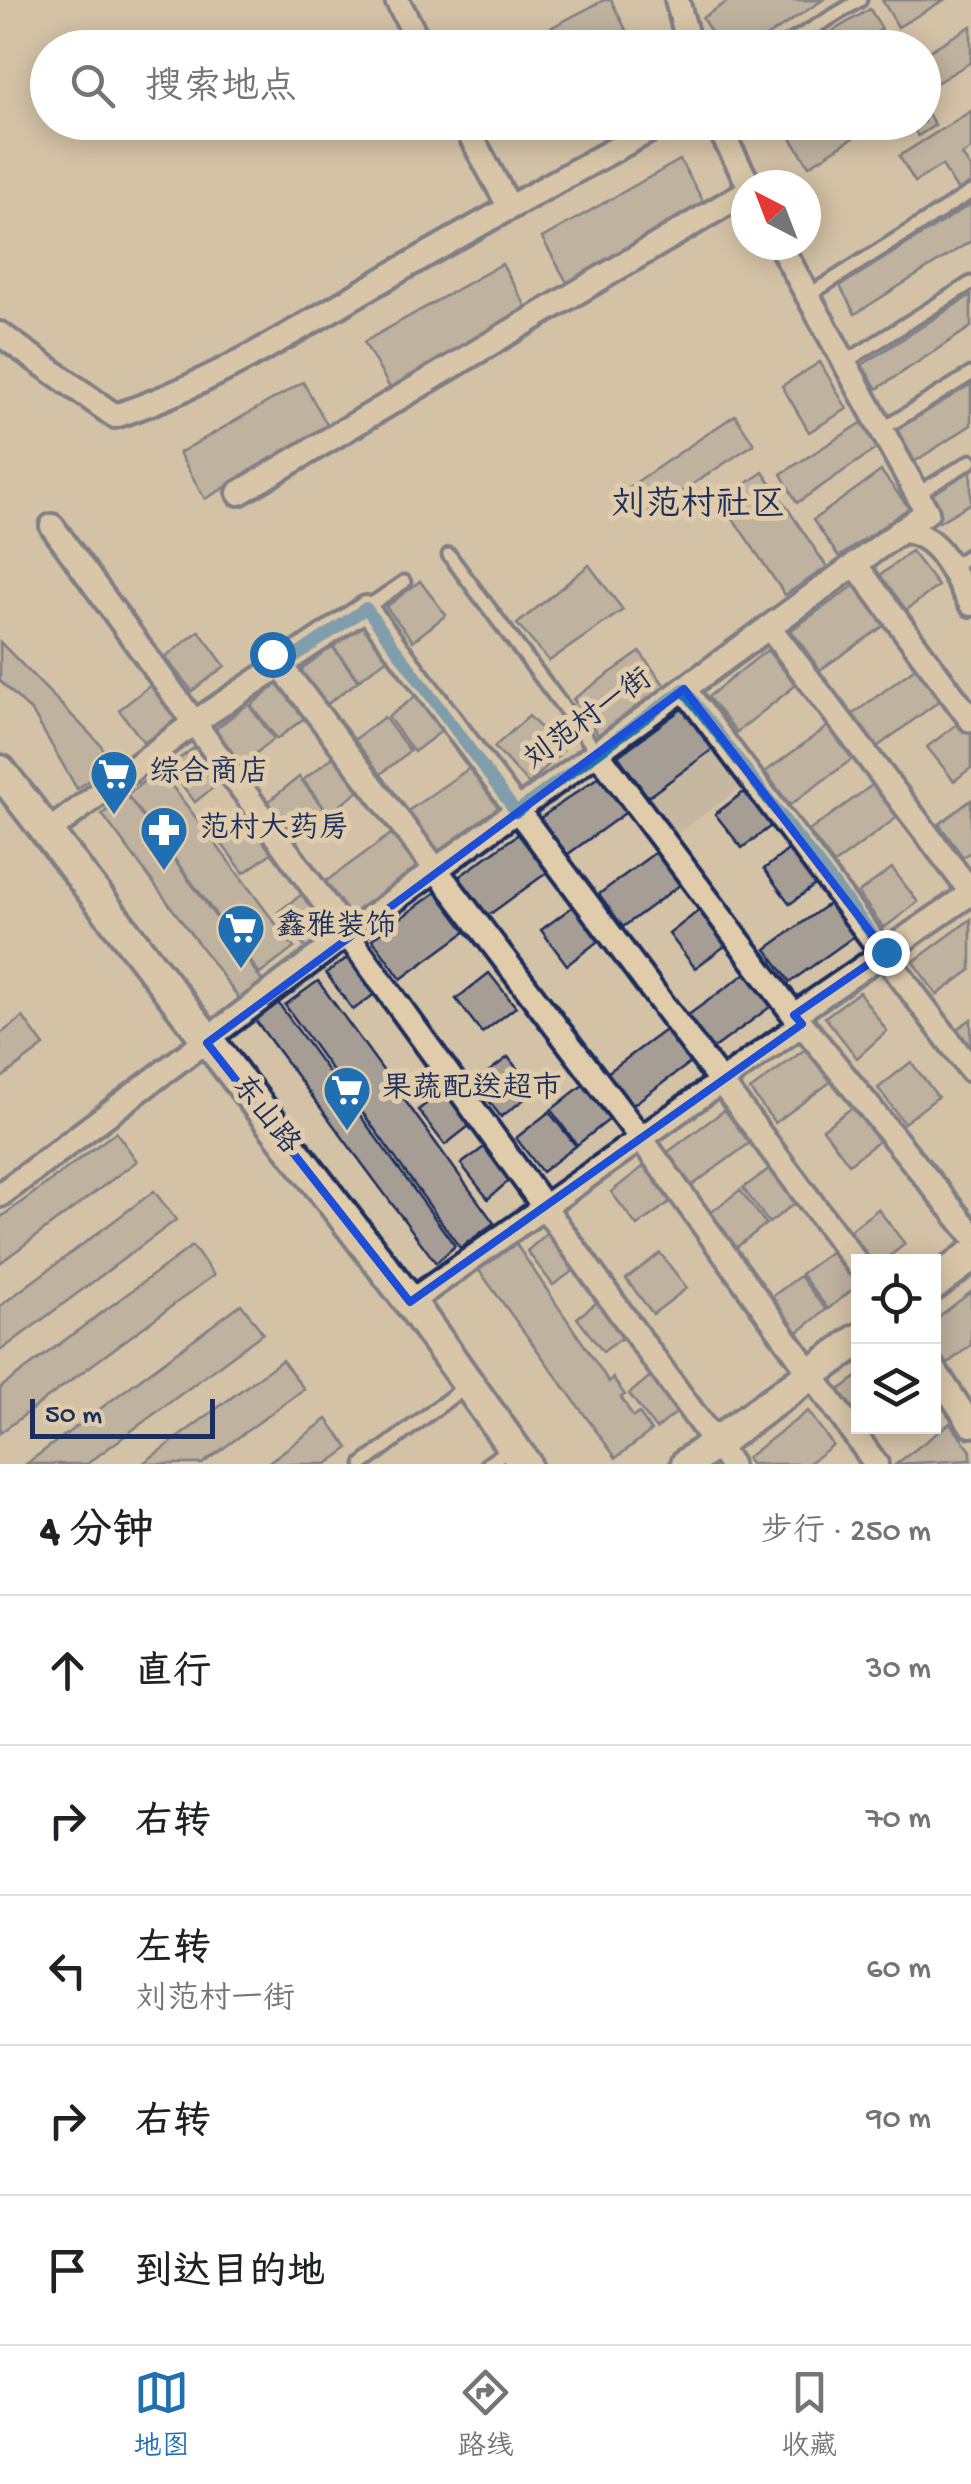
<!DOCTYPE html>
<html lang="zh">
<head>
<meta charset="utf-8">
<style>
	body { margin:0; font-family:"Gochi Hand","LXGW WenKai TC",sans-serif; background:#f6f6f6; color:#202124 }
	.controls { position:absolute; right:30px; bottom:30px; display:grid; overflow:hidden; border-radius:0px; box-shadow:0 5px 25px #0003 }
	.controls button { width:90px; height:90px; display:grid; place-items:center; padding:0; border:0; border-bottom:2px solid #e0e0e0; background:#fff; color:#202124; font:50px sans-serif }
	.compass { position:absolute; left:731px; top:170px; width:90px; height:90px; border-radius:50%; background:#fff; box-shadow:0 5px 25px #0003; rotate:318deg }
	.scale { position:absolute; left:30px; bottom:25px; width:185px; box-sizing:border-box; padding-left:10px; border:5px solid #1b2f5e; border-top:0; font-size:28px; line-height:35px; white-space:nowrap; color:#1b2f5e; -webkit-text-stroke:8px #e0cbaa; paint-order:stroke }
	.stop { position:absolute; width:30px; height:30px; margin:-22px; border:8px solid #1f6fb2; border-radius:50%; background:#fff }
	.stop.end { background:#1f6fb2; border-color:#fff; box-shadow:0 2px 10px #0008 }
	.list { margin:0; padding:0; list-style:none }
	h2 { display:flex; justify-content:space-between; align-items:center; height:130px; margin:0; padding:0 40px; font-size:42px }
	h2 small { font-size:32px; font-weight:400; color:#757577 }
	.list li { display:grid; grid-template-columns:65px 1fr auto; gap:30px; align-items:center; box-sizing:border-box; height:150px; padding:0 40px; border-top:2px solid #e0e0e0 }
	.list b { display:block; font-size:38px; white-space:nowrap }
	.list p { margin:0; font-size:32px; white-space:nowrap; color:#757577 }
	.list em { font-size:32px; font-style:normal; color:#757577 }
	.icon { flex:none; width:55px; height:55px; fill:none; stroke:currentColor; stroke-width:2; stroke-linecap:round; stroke-linejoin:round }
	.map { position:relative; flex:none; width:971px; height:1464px; overflow:hidden }
	.search { position:absolute; background:#fff; box-shadow:0 5px 25px #0003; left:30px; right:30px; top:30px; height:110px; display:flex; align-items:center; gap:25px; box-sizing:border-box; padding:0 35px; border-radius:55px; color:#757577; font-size:38px }
	.sheet { height:880px; background:#fff }
	nav { display:flex; justify-content:space-around; align-items:center; box-sizing:border-box; height:140px; border-top:2px solid #e0e0e0; background:#fff; font-size:28px; color:#757577 }
	nav a { display:grid; justify-items:center; gap:5px }
	nav .on { color:#1f6fb2 }
	.map>svg:first-child { display:block }
	.built { fill:#c6b7a1 }
	.building { fill:#a69d94; stroke:#1b2f5e; stroke-width:2.5 }
	.lines { fill:none; stroke-linecap:round; stroke-linejoin:round }
	.service-casing { stroke:#1b2f5e; stroke-width:19 }
	.minor-casing { stroke:#1b2f5e; stroke-width:30 }
	.tertiary-casing { stroke:#1b2f5e; stroke-width:38 }
	.service { stroke:#e0cbaa; stroke-width:11 }
	.minor { stroke:#e0cbaa; stroke-width:22 }
	.tertiary { stroke:#e0cbaa; stroke-width:30 }
	.route { stroke:#1f6fb2; stroke-width:12 }
	.marked { fill:none; stroke:#1d4ed8; stroke-width:8; stroke-linejoin:round }
	.labels { text-anchor:middle; dominant-baseline:central; stroke-width:10; stroke-linejoin:round; paint-order:stroke }
	.street-label { font-size:30px; fill:#1b2f5e; stroke:#e0cbaa }
	.poi-label { font-size:30px; fill:#1b2f5e; stroke:#e0cbaa; text-anchor:start }
	.quarter-label { font-size:35px; fill:#1b2f5e; stroke:#e0cbaa }
</style>
</head>
<body>
<div class="map">
<svg width="971" height="1464" viewBox="0 0 971 1464">
	<rect width="100%" height="100%" fill="#d4c2a6"/>
	<filter id="ink" filterUnits="userSpaceOnUse"><feTurbulence type="fractalNoise" baseFrequency=".01" numOctaves="2"/><feDisplacementMap in="SourceGraphic" scale="20" xChannelSelector="R" yChannelSelector="G"/><feConvolveMatrix kernelMatrix="1 2 1 2 8 2 1 2 1" color-interpolation-filters="sRGB"/></filter>
	<g filter="url(#ink)">
		<path class="built" d="M683,700l66,82 -78,56 -62,-85z"/>
		<g class="building">
			<path d="M604,0h7l24,48h-123z"/>
			<path d="M730,0h93l-74,48h-28l-19,-30z"/>
			<path d="M882,0h62l-46,27z"/>
			<path d="M870,9l12,20 -32,19h-46z"/>
			<path d="M971,26v36l-40,24 -7,-13v-19z"/>
			<path d="M924,107l11,18 -17,11 -8,-14h14z"/>
			<path d="M971,111v38l-9,6 9,13v17l-12,8 -17,-28 -27,17 -16,-26z"/>
			<path d="M809,122h69l-69,44 -20,-31z"/>
			<path d="M680,160l26,46 -138,78 -26,-46z"/>
			<path d="M971,204v37l-116,73 -15,-28z"/>
			<path d="M502,264l26,46 -138,78 -26,-46z"/>
			<path d="M971,295v32l-94,62 -15,-24z"/>
			<path d="M820,362l27,47 -38,23 -27,-46z"/>
			<path d="M303,382l26,46 -124,71 -26,-46z"/>
			<path d="M971,384v41l-57,37 -19,-31z"/>
			<path d="M735,415l19,29 -108,71 -17,-28z"/>
			<path d="M863,422l14,26 -80,55 -16,-29z"/>
			<path d="M881,471l28,37 -70,49 -26,-37z"/>
			<path d="M971,471v32l-32,19 -14,-24z"/>
			<path d="M763,472l64,95 -42,28 -64,-94z"/>
			<path d="M911,551l27,35 -34,26 -26,-35z"/>
			<path d="M589,565l34,45 -74,51 -32,-37z"/>
			<path d="M420,581l26,34 -33,26 -27,-34z"/>
			<path d="M858,583l30,40 -68,47 -29,-40z"/>
			<path d="M366,619l27,35 -34,26 -27,-35z"/>
			<path d="M199,631l26,35 -33,25 -27,-34z"/>
			<path d="M0,642l100,102 12,20 -35,25 -44,-76 -33,-32z"/>
			<path d="M332,646l26,35 -33,25 -27,-34z"/>
			<path d="M767,650l29,35 -59,47 -29,-35z"/>
			<path d="M640,652l26,35 -67,49 -26,-37z"/>
			<path d="M918,666l24,33 -65,48 -24,-33z"/>
			<path d="M284,679l27,34 -34,26 -26,-34z"/>
			<path d="M152,684l27,34 -34,26 -26,-34z"/>
			<path d="M421,692l27,34 -34,26 -26,-35z"/>
			<path d="M248,704l26,35 -33,26 -27,-35z"/>
			<path d="M683,708l30,41 -65,48 -30,-41z"/>
			<path d="M529,716l34,35 -34,33 -35,-37z"/>
			<path d="M384,717l26,34 -33,26 -27,-34z"/>
			<path d="M961,721l10,13v34l-17,13 -27,-34z"/>
			<path d="M831,724l24,33 -65,48 -25,-33z"/>
			<path d="M202,742l26,34 -33,26 -27,-35z"/>
			<path d="M337,754l26,34 -34,26 -26,-34z"/>
			<path d="M474,765l31,40 -72,52 -31,-42z"/>
			<path d="M159,769l135,179 -34,26 -133,-179z"/>
			<path d="M604,773l28,35 -68,49 -28,-36z"/>
			<path d="M299,777l27,35 -34,26 -26,-35z"/>
			<path d="M875,783l24,33 -65,48 -25,-33z"/>
			<path d="M749,788l26,35 -33,25 -27,-34z"/>
			<path d="M127,795l328,451 -19,17 -334,-449z"/>
			<path d="M971,800v52l-8,5 -24,-33z"/>
			<path d="M252,813l26,35 -34,25 -26,-34z"/>
			<path d="M520,833l29,38 -67,49 -29,-39z"/>
			<path d="M391,834l30,38 -69,49 -27,-39z"/>
			<path d="M797,843l27,35 -34,26 -26,-35z"/>
			<path d="M664,846l24,33 -65,48 -24,-33z"/>
			<path d="M892,868l26,34 -34,26 -26,-35z"/>
			<path d="M309,889l28,38 -31,22 -28,-37z"/>
			<path d="M439,890l29,40 -67,49 -29,-40z"/>
			<path d="M831,902l25,33 -66,47 -24,-33z"/>
			<path d="M575,905l26,34 -34,26 -26,-35z"/>
			<path d="M702,908l27,35 -34,25 -26,-34z"/>
			<path d="M971,919v51l-34,25 -24,-33z"/>
			<path d="M357,951l26,37 -30,22 -27,-37z"/>
			<path d="M749,971l25,33 -65,48 -25,-34z"/>
			<path d="M489,973l27,34 -34,26 -26,-34z"/>
			<path d="M318,981l176,242 -34,25 -175,-243z"/>
			<path d="M859,992l28,39 -30,27 -32,-41z"/>
			<path d="M23,1017l21,29 -44,33v-45z"/>
			<path d="M971,1019v28l-14,-18z"/>
			<path d="M668,1028l25,33 -66,48 -24,-33z"/>
			<path d="M815,1042l25,33 -65,48 -25,-33z"/>
			<path d="M508,1057l27,34 -34,26 -26,-35z"/>
			<path d="M911,1062l27,35 -34,26 -26,-35z"/>
			<path d="M452,1084l26,35 -33,26 -27,-35z"/>
			<path d="M584,1084l26,35 -33,26 -26,-35z"/>
			<path d="M857,1104l26,34 -34,26 -26,-35z"/>
			<path d="M726,1109l25,33 -65,48 -25,-33z"/>
			<path d="M549,1112l27,34 -34,26 -26,-34z"/>
			<path d="M116,1132l21,29 -137,102v-45z"/>
			<path d="M487,1145l25,33 -24,21 -27,-35z"/>
			<path d="M777,1163l26,34 -34,26 -26,-35z"/>
			<path d="M644,1166l27,35 -34,25 -26,-34z"/>
			<path d="M740,1190l26,34 -33,26 -27,-34z"/>
			<path d="M154,1191l22,29 -176,131v-45z"/>
			<path d="M878,1209l27,35 -23,18h-17l-21,-27z"/>
			<path d="M551,1230l25,39 -23,16 -26,-34z"/>
			<path d="M516,1244l93,138 4,-4 12,17 -4,2 12,20 6,-4 12,18 -35,27 -138,-189z"/>
			<path d="M192,1246l22,29 -214,158v-45z"/>
			<path d="M835,1249l23,36 -30,24 -27,-35z"/>
			<path d="M660,1253l27,35 -34,26 -27,-35z"/>
			<path d="M800,1276l26,34 -33,26 -27,-35z"/>
			<path d="M971,1292v53l-28,22 -9,-13v-34z"/>
			<path d="M601,1299l26,35 -24,18 -26,-34z"/>
			<path d="M241,1304l22,29 -176,131h-61z"/>
			<path d="M282,1360l22,29 -102,75h-60z"/>
			<path d="M654,1373l27,36 -25,20 -27,-35z"/>
			<path d="M858,1376v42l-20,-27z"/>
			<path d="M808,1411l25,34 -25,19h-58l-4,-6z"/>
			<path d="M327,1419l22,29 -22,16h-61z"/>
			<path d="M950,1423l21,28v9l-75,4z"/>
		</g>
		<g class="lines">
			<g class="service-casing">
				<g id="service">
					<path d="M780,48l80,-48"/>
					<path d="M807,296l164,-104"/>
					<path d="M844,363l127,-80"/>
					<path d="M881,430l90,-56"/>
					<path d="M917,494l54,-33"/>
					<path d="M449,555l148,197"/>
					<path d="M951,567l20,-13"/>
					<path d="M366,608l38,-26"/>
					<path d="M363,1464l104,-79"/>
					<path d="M488,1464l21,-15"/>
				</g>
			</g>
			<g class="minor-casing">
				<g id="minor">
					<path d="M397,0l25,48"/>
					<path d="M677,0l13,48"/>
					<path d="M463,122l46,84"/>
					<path d="M716,122l33,63"/>
					<path d="M0,334l115,82c95,-31 178,-84 264,-134 95,-55 190,-108 286,-160"/>
					<path d="M239,493l507,-301"/>
					<path d="M52,526l678,938"/>
					<path d="M900,531c40,0 54,46 71,73"/>
					<path d="M855,564l116,156"/>
					<path d="M769,627l202,265"/>
					<path d="M274,657l366,480 236,327"/>
					<path d="M684,689l287,381"/>
					<path d="M597,752l197,263"/>
					<path d="M48,832l147,-110 171,-114 492,657"/>
					<path d="M802,1024l169,209"/>
					<path d="M0,1195l349,-262 578,-421 -147,-267"/>
					<path d="M410,1302l392,-278 -8,-9 177,-122"/>
					<path d="M934,1369l37,56"/>
				</g>
			</g>
			<g class="tertiary-casing">
				<g id="tertiary">
					<path d="M0,771l410,531 115,162"/>
					<path d="M934,1284l37,-28"/>
					<path d="M687,1464l171,-124"/>
				</g>
			</g>
			<use href="#service" class="service"/>
			<use href="#minor" class="minor"/>
			<use href="#tertiary" class="tertiary"/>
		</g>
	</g>
	<g class="lines" filter="url(#ink)">
		<path class="route" d="M272,654l9,12 85,-58 150,204 168,-123 202,263"/>
	</g>
	<path d="M0 0H971V1464H0ZM684,689l202,263 -92,63 8,9 -392,278 -203,-259z" fill="#d4c2a6" fill-opacity=".55" fill-rule="evenodd"/>
	<path class="marked" d="M684,689l202,263 -92,63 8,9 -392,278 -203,-259z"/>
	<defs>
		<g id="supermarket-pin" transform="scale(2.5)"><path d="M0 17L-7.5 6A9.5 9.5 0 1 1 7.5 6Z" fill="#1f6fb2" stroke="#e0cbaa"/><path d="M-6-5.5h2.5l.6 2H6L4.5 2H-2.5L-4.4-4H-6ZM-1.5 3.2a1.3 1.3 0 1 0 .1 0ZM3 3.2a1.3 1.3 0 1 0 .1 0Z" fill="#fff"/></g>
		<g id="pharmacy-pin" transform="scale(2.5)"><path d="M0 17L-7.5 6A9.5 9.5 0 1 1 7.5 6Z" fill="#1f6fb2" stroke="#e0cbaa"/><path d="M-2-6h4v4h4v4h-4v4h-4v-4h-4v-4h4Z" fill="#fff"/></g>
	</defs>
	<g fill-rule="evenodd">
		<use href="#supermarket-pin" x="114" y="774"/>
		<use href="#pharmacy-pin" x="164" y="830"/>
		<use href="#supermarket-pin" x="241" y="928"/>
		<use href="#supermarket-pin" x="347" y="1090"/>
	</g>
	<g class="labels">
		<g class="street-label">
			<text transform="translate(589 721) rotate(-36)">刘范村一街</text>
			<text transform="translate(264 1116) rotate(52)">东山路</text>
		</g>
		<g class="poi-label">
			<text x="149" y="774">综合商店</text>
			<text x="199" y="830">范村大药房</text>
			<text x="276" y="928">鑫雅装饰</text>
			<text x="382" y="1090">果蔬配送超市</text>
		</g>
		<g class="quarter-label">
			<text x="698" y="507">刘范村社区</text>
		</g>
	</g>
</svg>
<div class="controls">
<button><svg class="icon" aria-label="locate" viewBox="0 0 24 24"><circle cx="12" cy="12" r="6"/><path d="M12 2v4M12 18v4M2 12h4M18 12h4"/></svg></button>
<button><svg class="icon" aria-label="layers" viewBox="0 0 24 24"><path d="M12 4l9 5-9 5-9-5zM3 14l9 5 9-5"/></svg></button>
</div>
<svg class="compass" viewBox="-18 -18 36 36"><path d="M0-13l5 13h-10z" fill="#e53935"/><path d="M0 13l5-13h-10z" fill="#757577"/></svg>
<div class="scale">50 m</div>
<div class="stop" style="left:272px;top:654px"></div>
<div class="stop end" style="left:886px;top:952px"></div>
<div class="search"><svg class="icon" aria-label="search" viewBox="0 0 24 24"><circle cx="10" cy="10" r="6"/><path d="M15 15l6 6"/></svg>搜索地点</div>
</div>
<section class="sheet">
<h2>4 分钟<small>步行 · 250 m</small></h2>
<ul class="list">
<li><svg class="icon" aria-label="ahead" viewBox="0 0 24 24"><path d="M12 20V5M6 11l6-6 6 6"/></svg><div><b>直行</b></div><em>30 m</em></li>
<li><svg class="icon" aria-label="right" viewBox="0 0 24 24"><path d="M7 20v-9h11M14 6l5 5-5 5"/></svg><div><b>右转</b></div><em>70 m</em></li>
<li><svg class="icon" aria-label="left" viewBox="0 0 24 24"><path d="M17 20v-9H6M10 6l-5 5 5 5"/></svg><div><b>左转</b><p>刘范村一街</p></div><em>60 m</em></li>
<li><svg class="icon" aria-label="right" viewBox="0 0 24 24"><path d="M7 20v-9h11M14 6l5 5-5 5"/></svg><div><b>右转</b></div><em>90 m</em></li>
<li><svg class="icon" aria-label="arrive" viewBox="0 0 24 24"><path d="M6 21V4h12l-3 4 3 4H6"/></svg><div><b>到达目的地</b></div></li>
</ul>
</section>
<nav>
<a class="on"><svg class="icon" aria-label="map" viewBox="0 0 24 24"><path d="M3 6l6-2 6 2 6-2v14l-6 2-6-2-6 2zM9 4v14M15 6v14"/></svg>地图</a>
<a><svg class="icon" aria-label="directions" viewBox="0 0 24 24"><path d="M12 3l9 9-9 9-9-9zM9 14v-3h6M13 9l2 2-2 2"/></svg>路线</a>
<a><svg class="icon" aria-label="saved" viewBox="0 0 24 24"><path d="M7 4h10v16l-5-4-5 4z"/></svg>收藏</a>
</nav>
</body>
</html>
